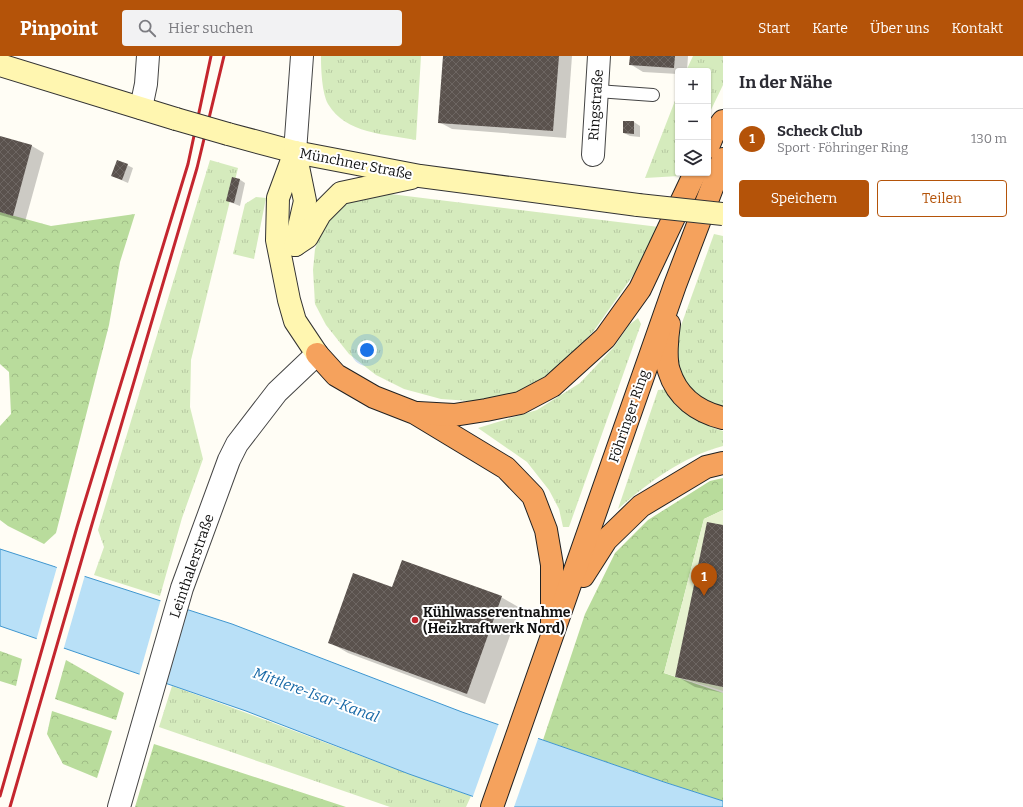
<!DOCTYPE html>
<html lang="de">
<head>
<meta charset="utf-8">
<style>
	body { margin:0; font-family:Bitter,serif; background:#f2f2f3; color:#2b2b33 }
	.controls { position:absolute; right:12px; top:12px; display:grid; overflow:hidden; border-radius:4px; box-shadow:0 1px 3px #0004 }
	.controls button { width:36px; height:36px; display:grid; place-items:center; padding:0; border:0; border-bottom:1px solid #e1e1e2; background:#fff; color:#2b2b33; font:20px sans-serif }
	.you { position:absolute; left:367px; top:294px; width:14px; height:14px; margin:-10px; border:3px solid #fff; border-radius:50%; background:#1a73e8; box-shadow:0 0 0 6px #1a73e833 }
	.badge { display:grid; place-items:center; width:26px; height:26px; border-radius:50%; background:#b45309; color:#fff; font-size:13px; font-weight:700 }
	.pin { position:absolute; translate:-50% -33px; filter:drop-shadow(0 1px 2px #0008) }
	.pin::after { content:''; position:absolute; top:21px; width:14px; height:12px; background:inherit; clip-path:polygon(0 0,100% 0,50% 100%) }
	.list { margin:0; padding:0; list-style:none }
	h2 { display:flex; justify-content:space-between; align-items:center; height:52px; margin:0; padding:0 16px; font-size:17px }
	h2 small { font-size:13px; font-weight:400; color:#7c7c81 }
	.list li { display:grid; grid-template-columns:26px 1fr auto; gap:12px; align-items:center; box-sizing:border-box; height:60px; padding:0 16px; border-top:1px solid #e1e1e2 }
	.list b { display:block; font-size:15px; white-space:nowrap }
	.list p { margin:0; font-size:13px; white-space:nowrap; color:#7c7c81 }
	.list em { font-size:13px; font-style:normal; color:#7c7c81 }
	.actions { display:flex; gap:8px; padding:12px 16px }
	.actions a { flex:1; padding:9px 0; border:1px solid #b45309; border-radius:4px; text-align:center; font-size:14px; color:#b45309 }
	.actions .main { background:#b45309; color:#fff }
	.icon { flex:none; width:22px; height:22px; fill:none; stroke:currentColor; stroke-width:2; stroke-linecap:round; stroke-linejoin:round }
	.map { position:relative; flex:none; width:723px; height:751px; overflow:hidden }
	header { display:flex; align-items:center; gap:24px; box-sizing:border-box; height:56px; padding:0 20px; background:#b45309; color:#fff }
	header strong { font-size:19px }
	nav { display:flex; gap:22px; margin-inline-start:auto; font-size:14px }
	.search { width:280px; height:36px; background:#f2f2f3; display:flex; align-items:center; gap:10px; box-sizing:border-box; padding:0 14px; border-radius:4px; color:#7c7c81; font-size:15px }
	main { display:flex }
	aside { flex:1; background:#fff }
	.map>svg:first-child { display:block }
	.grass { fill:url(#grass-tufts) }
	.forest { fill:url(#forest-crowns) }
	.pitch { fill:#e6f2cf }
	.water { fill:#b9e0f7; stroke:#3f96cf }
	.pier { fill:#fffdf5 }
	.shadow { fill:#0003 }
	.building { fill:url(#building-cross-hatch) }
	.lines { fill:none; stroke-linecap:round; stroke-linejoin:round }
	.lane-casing { stroke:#444; stroke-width:14 }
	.street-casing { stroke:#444; stroke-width:24 }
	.secondary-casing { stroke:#333; stroke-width:24 }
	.highway-casing { stroke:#222; stroke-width:24 }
	.lane { stroke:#fff; stroke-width:12 }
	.street { stroke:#fff; stroke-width:22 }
	.secondary { stroke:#fff6b0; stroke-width:22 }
	.highway { stroke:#f5a25d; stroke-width:22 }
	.rail { stroke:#c4262e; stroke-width:3 }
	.secondary-bridge-casing { stroke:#333; stroke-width:24; stroke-linecap:butt }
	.secondary-bridge { stroke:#fff6b0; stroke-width:22 }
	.poi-dot { fill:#c4262e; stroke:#fff; stroke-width:1.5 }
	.labels { text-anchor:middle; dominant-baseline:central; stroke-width:4; stroke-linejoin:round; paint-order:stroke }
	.street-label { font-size:14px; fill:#111; stroke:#fff }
	.poi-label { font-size:14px; font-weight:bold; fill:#111; stroke:#fff; text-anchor:start }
	.water-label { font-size:15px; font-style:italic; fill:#1768a6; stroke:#fff }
</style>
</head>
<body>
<header>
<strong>Pinpoint</strong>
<div class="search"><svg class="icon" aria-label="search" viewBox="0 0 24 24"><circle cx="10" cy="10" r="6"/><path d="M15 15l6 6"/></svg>Hier suchen</div>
<nav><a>Start</a><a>Karte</a><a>Über uns</a><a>Kontakt</a></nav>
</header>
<main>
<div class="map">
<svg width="723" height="751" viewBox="0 0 723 751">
	<defs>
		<pattern id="grass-tufts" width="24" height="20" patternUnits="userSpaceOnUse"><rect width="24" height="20" fill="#d5ebbd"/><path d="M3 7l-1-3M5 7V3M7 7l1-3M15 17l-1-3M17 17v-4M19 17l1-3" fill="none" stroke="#b6c8a1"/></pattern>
		<pattern id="forest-crowns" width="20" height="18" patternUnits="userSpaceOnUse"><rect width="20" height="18" fill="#b9dc9c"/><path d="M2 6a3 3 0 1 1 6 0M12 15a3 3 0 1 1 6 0" fill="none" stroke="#9ebc85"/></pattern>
		<pattern id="building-cross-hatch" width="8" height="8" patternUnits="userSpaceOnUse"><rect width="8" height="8" fill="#5a524d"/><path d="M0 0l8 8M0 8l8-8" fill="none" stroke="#6d6662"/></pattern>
	</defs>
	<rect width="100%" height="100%" fill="#fffdf5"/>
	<g class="grass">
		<path d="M321,0h100l-5,84c-31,-6 -70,-6 -88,-36 -6,-11 -7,-35 -7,-48z"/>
		<path d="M693,0h30v29l-15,31v-45h-22z"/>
		<path d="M678,37v80h3l-2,3 -34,2z"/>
		<path d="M210,104l28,8 -47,192 -1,47 13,52 -21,59 -22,78 -66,-21 10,-28 -6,-17z"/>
		<path d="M374,136l285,35 -20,40 -46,65 -41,40 -33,20 -21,5 -28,4 -29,-2 -37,-10 -28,-14 -27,-21 -23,-29 -11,-21 -2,-34 2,-21 11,-31 23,-20z"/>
		<path d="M256,141l10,1 -12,61 -21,-5 12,-50z"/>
		<path d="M714,178l9,2v172l-29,-13 -10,-13 -7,-20 1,-28z"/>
		<path d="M638,262l3,6 -72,203h-6l-4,-18 -10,-19 -22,-28 -49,-34 59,-18 43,-27 34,-36 15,-22z"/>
		<path d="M668,333c18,19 28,34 55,42v15c-41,11 -74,36 -105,63l40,-119z"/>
		<path d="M172,630c100,35 199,75 299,110l-5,11h-76l-231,-80z"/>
	</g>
	<g class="forest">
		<path d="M0,156l51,14 84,-12 -15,48 -11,63 -53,208 -12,11 -36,-18 -8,-6v-94l11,-12 -2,-42 -9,-8z"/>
		<path d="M723,422v32l-19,9 -40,154 59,20v108l-59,-19 -121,-42 42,-126 30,-61 33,-33 62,-39z"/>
		<path d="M0,595l22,8 -6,27 -16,-5z"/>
		<path d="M66,604l58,33 -8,27 -61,-21z"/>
		<path d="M52,655l60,20 -15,47 -34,-14 -16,-30z"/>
		<path d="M154,688l192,63h-211z"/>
	</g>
	<path class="pitch" d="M723,454v181l-59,-18 40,-154z"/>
	<path class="water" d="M0,493l232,75 230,88 202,70 59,19v6h-220l-94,-33 -163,-63 -246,-85z"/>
	<g class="pier">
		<path d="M53,508l38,12 -6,-1 -22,76 -27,-10 21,-74 -4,-2z"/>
		<path d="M161,543l26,8 -23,78 -25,-9z"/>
		<path d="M499,667l40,13 -25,71h-17l-25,-8z"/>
	</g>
	<g class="shadow">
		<path d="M444,0h128l-6,82 -114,-9 -13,-7z"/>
		<path d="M631,0h57l-1,15h-9v3l-35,-2 -13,-8z"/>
		<path d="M634,66l6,4v11l-10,-1 -6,-3z"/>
		<path d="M0,83l32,7 12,7 -19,69 -25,-7z"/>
		<path d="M127,109l6,3 -5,15 -16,-7z"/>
		<path d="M239,123l6,4 -5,23 -13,-5z"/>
		<path d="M723,470v167l-28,-6 -19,-11z"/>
		<path d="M501,541l19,11 -35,96 -137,-51 -19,-11z"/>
	</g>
	<g class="building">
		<path d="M443,0h116l-6,75 -115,-8z"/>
		<path d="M630,0h45l-1,12 -45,-3z"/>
		<path d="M623,65h11v13l-11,-1z"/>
		<path d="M0,80l32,9 -19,71 -13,-4z"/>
		<path d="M117,104l11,4 -6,16 -11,-4z"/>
		<path d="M232,121l8,2 -6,24 -8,-2z"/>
		<path d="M707,466l16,3v162l-48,-10z"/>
		<path d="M402,504l100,36 -35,98 -139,-51 25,-70 39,14z"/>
	</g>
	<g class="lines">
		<g class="lane-casing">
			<path id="lane" d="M597,35l56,4"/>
		</g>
		<g class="street-casing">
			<g id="street">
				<path d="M141,52l5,-24 2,-28"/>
				<path d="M295,96l7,-96"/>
				<path d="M593,99l6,-99"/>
				<path d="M119,751l63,-219 47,-128 8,-16 40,-52 40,-38"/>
			</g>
		</g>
		<g class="secondary-casing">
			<g id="secondary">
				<path d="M0,9l176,54"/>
				<path d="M228,78l67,18 125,24 218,29"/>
				<path d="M295,96l-17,46 -1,42 12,60 6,21 22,33"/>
				<path d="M295,96l10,49 -10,44"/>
				<path d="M295,189l12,-8 13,-23 21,-21 70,-15"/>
			</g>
		</g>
		<g class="highway-casing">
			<g id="highway">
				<path d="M708,91l5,-12 10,-14"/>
				<path d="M669,268c-2,13 -4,36 0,47 8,26 29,41 54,47"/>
				<path d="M317,298l19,21 38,22 41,16 91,55 27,28 13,34 6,35v58"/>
				<path d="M418,357l36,2 32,-5 34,-7 32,-17 53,-48 35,-49 55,-116"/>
				<path d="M583,520l23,-36 35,-34 65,-39 17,-4"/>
				<path d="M492,751l183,-522 48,-126"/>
			</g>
		</g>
		<use href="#lane" class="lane"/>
		<use href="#street" class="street"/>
		<use href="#secondary" class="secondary"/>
		<use href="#highway" class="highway"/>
		<g class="rail">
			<path d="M0,740l77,-269 111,-363 23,-108"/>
			<path d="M10,751l80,-276 107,-363 27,-112"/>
		</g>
		<g class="secondary-bridge-casing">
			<g id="secondary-bridge">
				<path d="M176,63l52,15"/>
				<path d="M638,149l85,9"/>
			</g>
		</g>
		<use href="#secondary-bridge" class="secondary-bridge"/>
	</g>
	<circle class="poi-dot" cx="415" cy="564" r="4"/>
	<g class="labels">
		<g class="street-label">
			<text transform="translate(596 49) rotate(-86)">Ringstraße</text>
			<text transform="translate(356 108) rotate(11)">Münchner Straße</text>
			<text transform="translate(629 360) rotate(-71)">Föhringer Ring</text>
			<text transform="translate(192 510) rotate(-71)">Leinthalerstraße</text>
		</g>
		<g class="poi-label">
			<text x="423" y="556">Kühlwasserentnahme<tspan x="423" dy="16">(Heizkraftwerk Nord)</tspan></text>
		</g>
		<g class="water-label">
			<text transform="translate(316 639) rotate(20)">Mittlere-Isar-Kanal</text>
		</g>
	</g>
</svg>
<div class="controls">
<button>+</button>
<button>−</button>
<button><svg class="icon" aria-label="layers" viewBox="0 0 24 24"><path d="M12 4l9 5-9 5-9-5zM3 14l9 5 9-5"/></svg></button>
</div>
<div class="you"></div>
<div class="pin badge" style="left:704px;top:540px">1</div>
</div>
<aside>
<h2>In der Nähe<small></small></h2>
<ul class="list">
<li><span class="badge">1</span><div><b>Scheck Club</b><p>Sport · Föhringer Ring</p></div><em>130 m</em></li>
</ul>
<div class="actions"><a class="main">Speichern</a><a>Teilen</a></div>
</aside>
</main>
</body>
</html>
